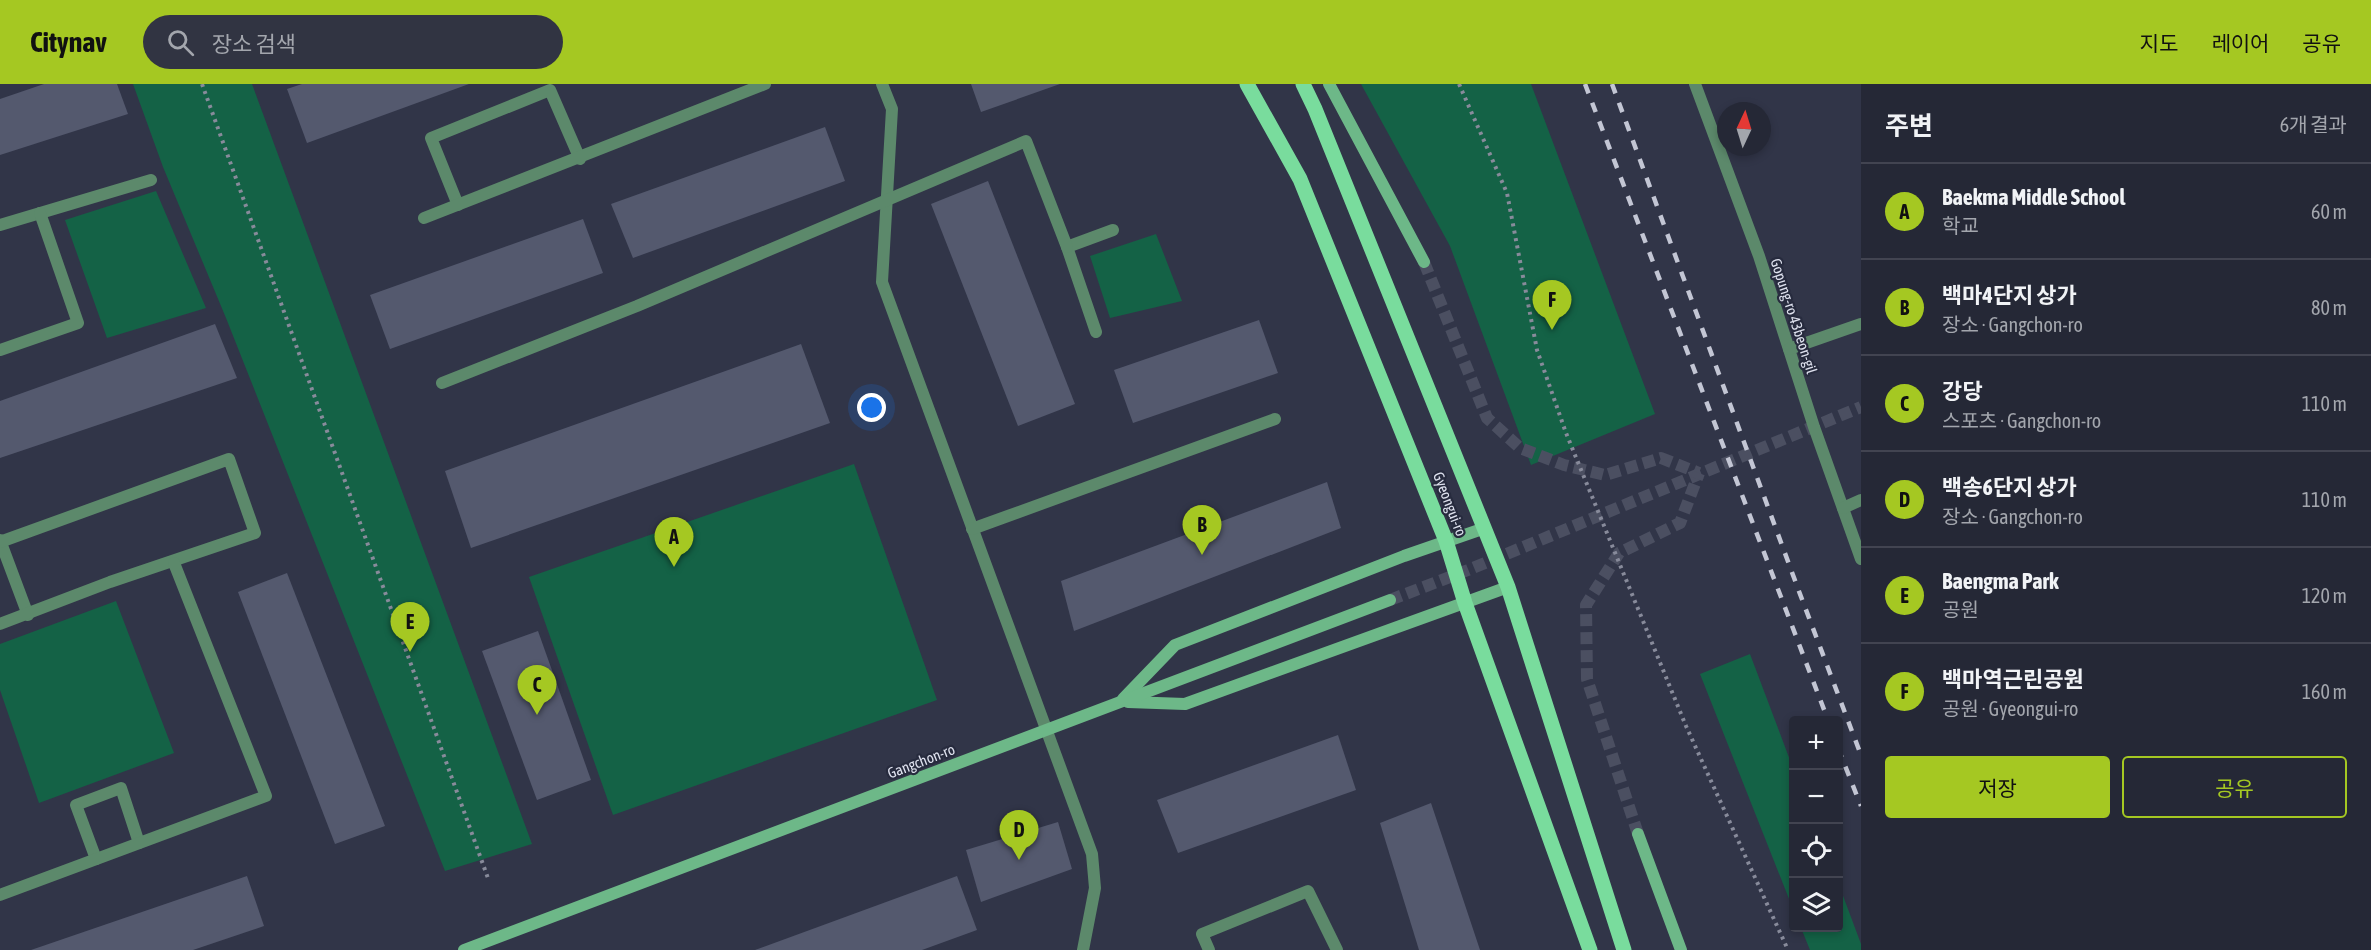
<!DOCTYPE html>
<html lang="ko">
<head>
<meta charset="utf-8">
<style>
	body { margin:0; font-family:"Asap Condensed","Noto Sans KR",sans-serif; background:#313442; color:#f1f3f6 }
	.controls { position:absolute; right:18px; bottom:18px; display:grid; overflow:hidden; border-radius:6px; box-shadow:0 3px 9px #0003 }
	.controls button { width:54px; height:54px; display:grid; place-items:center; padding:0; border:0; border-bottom:2px solid #424451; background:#252836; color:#f1f3f6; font:30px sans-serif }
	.compass { position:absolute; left:1717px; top:18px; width:54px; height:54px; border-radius:50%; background:#252836; box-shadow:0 3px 9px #0003; rotate:4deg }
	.you { position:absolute; left:872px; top:324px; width:21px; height:21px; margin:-15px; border:4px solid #fff; border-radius:50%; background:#1a73e8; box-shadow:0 0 0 9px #1a73e833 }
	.badge { display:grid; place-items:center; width:39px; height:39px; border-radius:50%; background:#a5c822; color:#111; font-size:20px; font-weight:700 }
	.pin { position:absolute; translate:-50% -50px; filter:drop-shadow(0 2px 3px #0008) }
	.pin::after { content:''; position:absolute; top:32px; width:21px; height:18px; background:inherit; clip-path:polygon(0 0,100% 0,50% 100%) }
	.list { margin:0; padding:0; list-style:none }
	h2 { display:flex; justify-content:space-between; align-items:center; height:78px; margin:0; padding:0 24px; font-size:26px }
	h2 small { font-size:20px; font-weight:400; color:#a3a6ad }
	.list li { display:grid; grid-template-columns:39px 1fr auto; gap:18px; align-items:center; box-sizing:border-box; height:96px; padding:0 24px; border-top:2px solid #424451 }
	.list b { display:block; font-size:22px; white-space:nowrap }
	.list p { margin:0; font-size:20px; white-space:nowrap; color:#a3a6ad }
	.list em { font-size:20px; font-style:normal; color:#a3a6ad }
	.actions { display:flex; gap:12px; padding:18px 24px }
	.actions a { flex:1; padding:14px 0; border:2px solid #a5c822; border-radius:6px; text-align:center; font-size:21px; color:#a5c822 }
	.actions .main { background:#a5c822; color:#111 }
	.icon { flex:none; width:33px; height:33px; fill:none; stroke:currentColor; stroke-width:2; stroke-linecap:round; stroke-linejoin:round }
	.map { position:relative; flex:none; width:1861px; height:866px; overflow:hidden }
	header { display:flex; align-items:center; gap:36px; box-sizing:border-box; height:84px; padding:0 30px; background:#a5c822; color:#111 }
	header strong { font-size:28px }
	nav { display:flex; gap:33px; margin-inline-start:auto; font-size:21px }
	.search { width:420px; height:54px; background:#313442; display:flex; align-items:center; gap:15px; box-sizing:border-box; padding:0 21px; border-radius:33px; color:#a3a6ad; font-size:22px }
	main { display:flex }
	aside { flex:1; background:#252836 }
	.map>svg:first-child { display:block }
	.green { fill:#146246 }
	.building { fill:#54596e }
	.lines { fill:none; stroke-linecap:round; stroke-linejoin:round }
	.secondary-tunnel { stroke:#4b4f61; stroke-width:12; stroke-dasharray:12 6; stroke-linecap:butt }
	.path { stroke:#888b9b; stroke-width:4; stroke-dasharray:3 4.5; stroke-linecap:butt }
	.lane { stroke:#5c896b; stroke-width:12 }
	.street { stroke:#5c896b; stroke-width:12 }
	.secondary { stroke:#6db888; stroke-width:12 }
	.primary { stroke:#79dc9d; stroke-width:15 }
	.rail { stroke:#c3c6d4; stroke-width:4.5; stroke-dasharray:10 10; stroke-linecap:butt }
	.labels { text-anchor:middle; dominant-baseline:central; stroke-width:4.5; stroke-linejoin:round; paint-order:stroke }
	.street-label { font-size:15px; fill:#dfe2ef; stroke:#272b3e }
</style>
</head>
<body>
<header>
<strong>Citynav</strong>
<div class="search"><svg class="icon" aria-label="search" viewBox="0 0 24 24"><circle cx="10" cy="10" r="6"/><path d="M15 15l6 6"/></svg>장소 검색</div>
<nav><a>지도</a><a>레이어</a><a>공유</a></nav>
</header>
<main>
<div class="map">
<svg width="1861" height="866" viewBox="0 0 1861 866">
	<rect width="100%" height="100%" fill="#313548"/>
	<g class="green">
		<path d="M133,0h119l280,760 -87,27 -219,-553 -63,-151z"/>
		<path d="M1361,0h170l124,330 -124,51 -81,-219z"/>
		<path d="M156,107l50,117 -99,30 -42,-118z"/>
		<path d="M1156,150l26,67 -72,17 -20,-62z"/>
		<path d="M854,380l83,236 -324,115 -84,-238z"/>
		<path d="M116,517l58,152 -135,50 -39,-113v-46z"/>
		<path d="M1750,570l43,114v141l-93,-235z"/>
		<path d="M1839,801l22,59v6h-51l-9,-22h37z"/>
	</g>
	<g class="building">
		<path d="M44,0h73l11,30 -128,41v-56z"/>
		<path d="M302,0h167l-162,59 -20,-54z"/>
		<path d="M971,0h89l-79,28z"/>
		<path d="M825,43l20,54 -212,77 -22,-54z"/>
		<path d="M988,97l87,223 -57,22 -87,-222z"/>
		<path d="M583,135l20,54 -213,76 -20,-54z"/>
		<path d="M1259,236l19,53 -145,50 -19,-53z"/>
		<path d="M215,240l22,54 -237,80v-57z"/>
		<path d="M801,260l29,79 -359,125 -26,-77z"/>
		<path d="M1327,398l14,46 -267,103 -13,-50z"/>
		<path d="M287,489l98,253 -50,18 -97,-252z"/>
		<path d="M538,547l53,149 -54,20 -55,-149z"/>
		<path d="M1338,651l18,55 -178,63 -21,-53z"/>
		<path d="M1431,719l49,147h-61l-39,-127z"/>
		<path d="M1058,738l14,47 -91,33 -15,-52z"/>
		<path d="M247,792l17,50 -71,24h-162z"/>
		<path d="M957,792l20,54 -55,20h-167z"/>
	</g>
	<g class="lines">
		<g class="secondary-tunnel">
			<path d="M1424,178l63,156 33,30 44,17 41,10 56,-17 38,15"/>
			<path d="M1390,516l78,-30 393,-163"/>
			<path d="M1638,750l-51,-155 -1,-74 33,-52 61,-30 19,-50"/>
		</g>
		<g class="path">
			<path d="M202,0l287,797"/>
			<path d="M1459,0l48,109 30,157 29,83 120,293 102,224"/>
		</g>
		<g class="lane">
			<path d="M882,0l10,25 -10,173 210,572 3,34 -12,62"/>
			<path d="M458,121l-27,-67 119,-48 30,69"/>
			<path d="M424,134l341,-134"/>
			<path d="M0,141l151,-45"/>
			<path d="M1096,248l-29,-85 46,-17"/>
			<path d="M0,266l78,-27 -38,-110"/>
			<path d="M442,299l195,-77 389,-165 41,106"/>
			<path d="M972,445l303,-110"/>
			<path d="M0,456l28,75"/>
			<path d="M0,458l229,-83 26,74 -145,49 -110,42"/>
			<path d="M96,775l-20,-54 45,-17 18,55"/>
			<path d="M0,811l266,-99 -92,-233"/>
			<path d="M1209,866l-7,-16 106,-43 29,59"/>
		</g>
		<g class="street">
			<path d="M1695,0l64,172 55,171 47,132"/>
			<path d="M1789,265l72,-25"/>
			<path d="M1843,424l18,-8"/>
		</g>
		<g class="secondary">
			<path d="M1329,0l95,178"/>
			<path d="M1123,615l52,-54 229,-89 81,-28"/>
			<path d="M1128,618l57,2 323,-117"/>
			<path d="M1638,750l43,116"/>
			<path d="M464,866l926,-350"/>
		</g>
		<g class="primary">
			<path d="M1247,0l53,95 146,362 19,62 125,347"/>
			<path d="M1303,0l12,25 193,478 116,363"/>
		</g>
		<g class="rail">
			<path d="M1585,0l243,636"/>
			<path d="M1612,0l188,510 61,161"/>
			<path d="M1838,664l23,58"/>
		</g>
	</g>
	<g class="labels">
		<g class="street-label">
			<text transform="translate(1794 232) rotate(72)">Gopung-ro 43beon-gil</text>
			<text transform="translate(1450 420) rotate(69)">Gyeongui-ro</text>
			<text transform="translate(921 677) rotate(-21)">Gangchon-ro</text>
		</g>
	</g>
</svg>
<div class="controls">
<button>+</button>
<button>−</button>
<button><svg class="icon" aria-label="locate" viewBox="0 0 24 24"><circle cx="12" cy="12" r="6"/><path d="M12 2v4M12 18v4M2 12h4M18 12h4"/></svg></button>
<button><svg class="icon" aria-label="layers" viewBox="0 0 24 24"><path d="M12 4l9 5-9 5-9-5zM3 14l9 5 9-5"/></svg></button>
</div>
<svg class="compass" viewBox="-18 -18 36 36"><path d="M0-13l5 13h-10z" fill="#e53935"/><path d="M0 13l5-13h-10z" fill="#a3a6ad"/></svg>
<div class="you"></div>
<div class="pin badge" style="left:674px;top:483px">A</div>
<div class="pin badge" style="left:1202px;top:471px">B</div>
<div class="pin badge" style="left:537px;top:631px">C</div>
<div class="pin badge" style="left:1019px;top:776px">D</div>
<div class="pin badge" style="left:410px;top:568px">E</div>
<div class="pin badge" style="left:1552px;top:246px">F</div>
</div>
<aside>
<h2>주변<small>6개 결과</small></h2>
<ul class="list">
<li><span class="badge">A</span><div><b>Baekma Middle School</b><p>학교</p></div><em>60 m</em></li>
<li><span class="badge">B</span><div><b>백마4단지 상가</b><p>장소 · Gangchon-ro</p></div><em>80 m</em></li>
<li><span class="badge">C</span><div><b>강당</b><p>스포츠 · Gangchon-ro</p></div><em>110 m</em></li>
<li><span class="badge">D</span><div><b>백송6단지 상가</b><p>장소 · Gangchon-ro</p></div><em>110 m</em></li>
<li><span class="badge">E</span><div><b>Baengma Park</b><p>공원</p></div><em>120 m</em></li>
<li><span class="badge">F</span><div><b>백마역근린공원</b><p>공원 · Gyeongui-ro</p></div><em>160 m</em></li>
</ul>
<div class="actions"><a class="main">저장</a><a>공유</a></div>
</aside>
</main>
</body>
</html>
